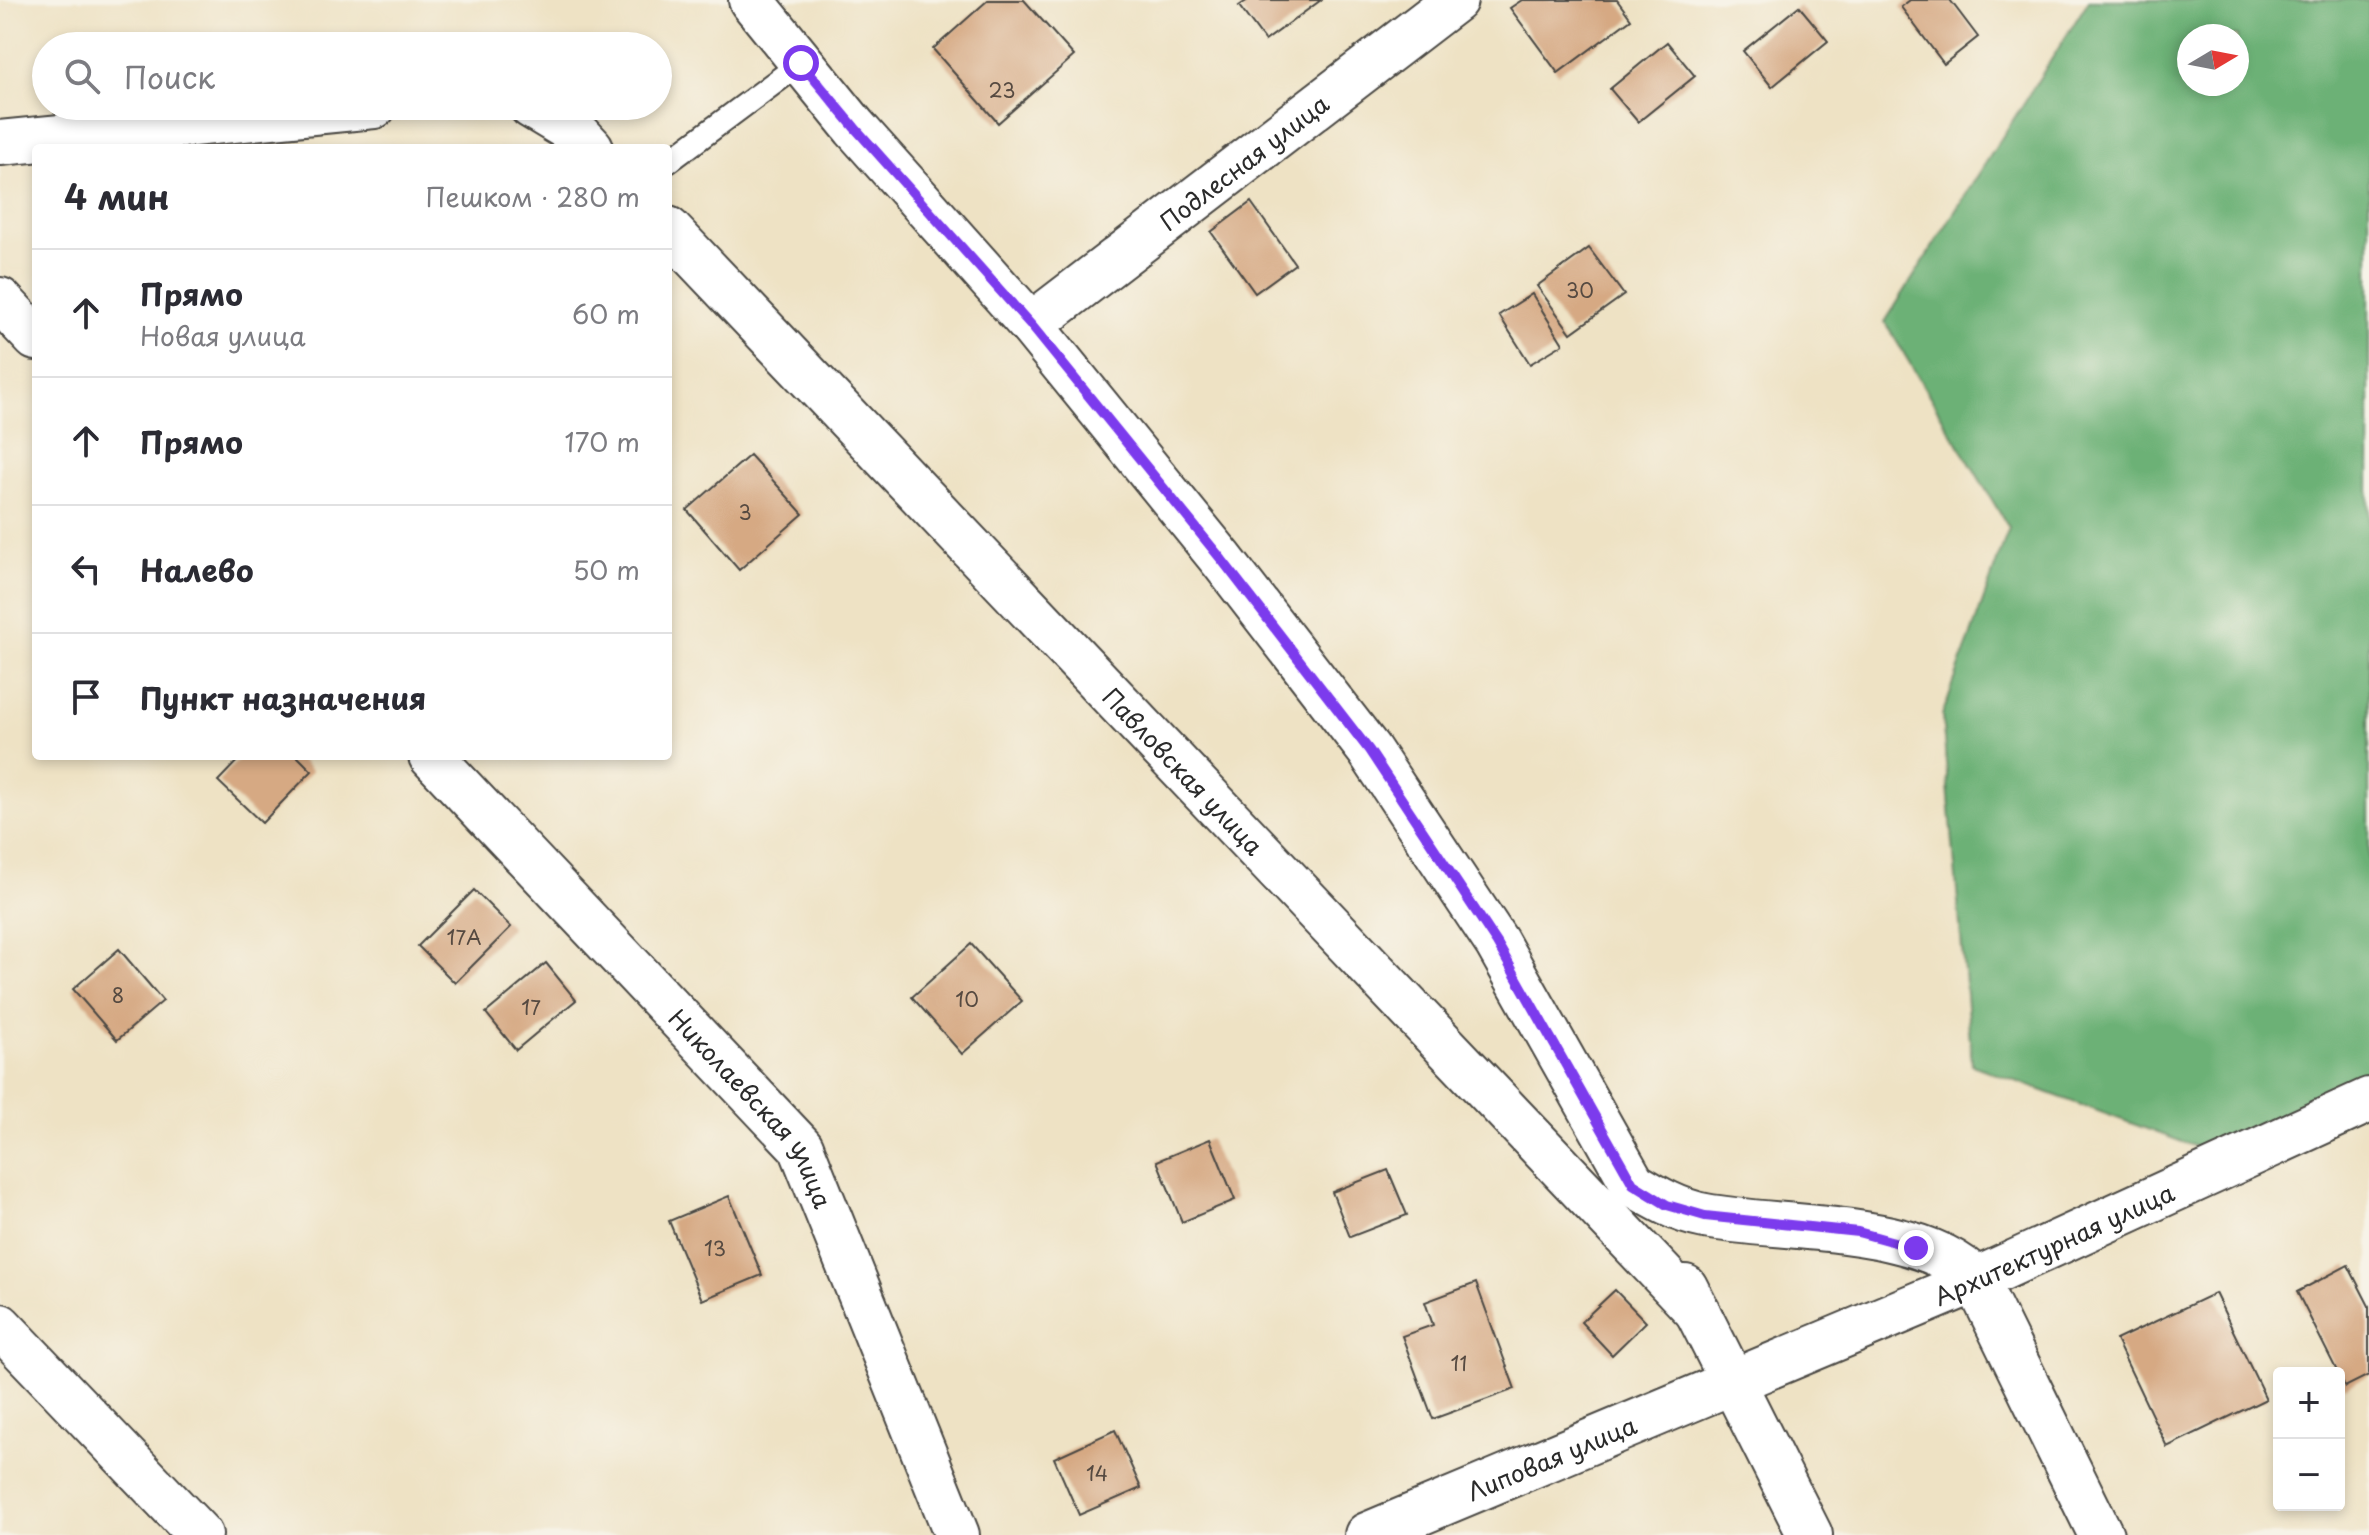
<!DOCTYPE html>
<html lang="ru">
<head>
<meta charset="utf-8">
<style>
	body { margin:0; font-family:"Playpen Sans",sans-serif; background:#f2f2f3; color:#2b2b33 }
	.controls { position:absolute; right:24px; bottom:24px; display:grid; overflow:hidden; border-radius:8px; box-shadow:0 4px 12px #0003 }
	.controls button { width:72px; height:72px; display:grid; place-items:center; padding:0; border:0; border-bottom:2px solid #e1e1e2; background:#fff; color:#2b2b33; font:40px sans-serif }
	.compass { position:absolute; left:2177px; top:24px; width:72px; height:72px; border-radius:50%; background:#fff; box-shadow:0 4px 12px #0003; rotate:80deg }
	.stop { position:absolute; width:24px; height:24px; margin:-18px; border:6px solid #7c3aed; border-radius:50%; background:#fff }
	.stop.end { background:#7c3aed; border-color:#fff; box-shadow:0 2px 8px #0008 }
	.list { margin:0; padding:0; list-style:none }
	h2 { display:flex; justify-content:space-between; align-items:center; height:104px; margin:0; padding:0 32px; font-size:34px }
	h2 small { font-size:26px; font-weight:400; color:#7c7c81 }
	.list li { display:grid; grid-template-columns:52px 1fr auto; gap:24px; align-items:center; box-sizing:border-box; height:128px; padding:0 32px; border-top:2px solid #e1e1e2 }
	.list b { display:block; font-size:30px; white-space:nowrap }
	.list p { margin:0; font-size:26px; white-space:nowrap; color:#7c7c81 }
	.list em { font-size:26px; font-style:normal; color:#7c7c81 }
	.icon { flex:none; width:44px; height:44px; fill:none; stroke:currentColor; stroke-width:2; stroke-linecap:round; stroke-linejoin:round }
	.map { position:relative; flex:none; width:2369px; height:1535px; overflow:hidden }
	.search { position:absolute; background:#fff; box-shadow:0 4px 12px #0003; left:32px; top:32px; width:640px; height:88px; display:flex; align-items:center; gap:20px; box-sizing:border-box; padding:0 28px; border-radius:44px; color:#7c7c81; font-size:30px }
	.panel { position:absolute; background:#fff; box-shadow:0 4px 12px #0003; left:32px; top:144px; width:640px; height:616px; border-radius:8px }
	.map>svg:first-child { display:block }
	.forest { fill:#6cb176; stroke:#4c6e50; stroke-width:2; fill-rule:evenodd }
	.building { fill:#d6a983 }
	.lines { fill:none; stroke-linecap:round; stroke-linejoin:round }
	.service-casing { stroke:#484642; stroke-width:26 }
	.minor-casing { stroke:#484642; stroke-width:48 }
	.tertiary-casing { stroke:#484642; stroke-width:48 }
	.service { stroke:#fff; stroke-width:22 }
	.minor { stroke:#fff; stroke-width:44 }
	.tertiary { stroke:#fff; stroke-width:44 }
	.route { stroke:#7c3aed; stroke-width:10 }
	.labels { text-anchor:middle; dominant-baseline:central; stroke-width:8; stroke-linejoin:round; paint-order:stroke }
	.number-label { font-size:20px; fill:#564a41 }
	.street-label { font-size:24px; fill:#2b2b2b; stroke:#f7f3e8 }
</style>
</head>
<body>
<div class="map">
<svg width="2369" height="1535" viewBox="0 0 2369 1535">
	<rect width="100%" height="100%" fill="#f7f3e8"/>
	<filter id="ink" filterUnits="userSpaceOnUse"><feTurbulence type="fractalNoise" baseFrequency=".0125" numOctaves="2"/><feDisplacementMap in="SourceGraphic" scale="16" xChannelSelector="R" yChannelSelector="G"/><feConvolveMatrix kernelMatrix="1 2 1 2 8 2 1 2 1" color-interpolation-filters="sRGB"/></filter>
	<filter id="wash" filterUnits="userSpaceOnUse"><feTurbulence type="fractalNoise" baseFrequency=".006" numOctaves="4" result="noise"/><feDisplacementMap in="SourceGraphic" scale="32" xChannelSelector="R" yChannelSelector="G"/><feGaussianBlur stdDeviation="1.8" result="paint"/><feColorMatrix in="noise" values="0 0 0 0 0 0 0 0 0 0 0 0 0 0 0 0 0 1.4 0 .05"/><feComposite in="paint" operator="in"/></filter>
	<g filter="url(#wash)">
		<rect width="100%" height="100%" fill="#eee2c4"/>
		<path class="forest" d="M2089,0h280v1106l-105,66 -292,-107 -30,-349 67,-188 -124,-206zM2189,36h48v48h-48z"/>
		<g id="blocks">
			<g class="building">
				<path d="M988,0h36l50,56 -76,67 -65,-74z"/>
				<path d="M1248,0h73l-56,41 -26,-35z"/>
				<path d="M1522,0h95l14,19 -73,54 -48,-65z"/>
				<path d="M1910,0h40l28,37 -34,27 -43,-57z"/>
				<path d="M1799,6l29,35 -56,46 -29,-36z"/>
				<path d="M1667,42l28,34 -57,46 -28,-33z"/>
				<path d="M1251,202l44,62 -40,29 -44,-61z"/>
				<path d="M1589,248l35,47 -53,38 -34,-47z"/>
				<path d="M1532,294l31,50 -33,20 -31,-49z"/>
				<path d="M750,455l53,59 -64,56 -52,-60z"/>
				<path d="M242,756h55l15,15 -50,52 -44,-42z"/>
				<path d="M474,890l37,37 -56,56 -37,-37z"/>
				<path d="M971,944l51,57 -60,53 -50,-57z"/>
				<path d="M119,949l44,52 -46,39 -44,-51z"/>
				<path d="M546,963l30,37 -60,50 -30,-37z"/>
				<path d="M1210,1139l25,61 -53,22 -25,-61z"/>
				<path d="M1388,1170l19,45 -57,22 -18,-45z"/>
				<path d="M729,1196l33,79 -60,25 -33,-79z"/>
				<path d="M2348,1265l21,41v69l-24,12 -48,-95z"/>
				<path d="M1476,1283l39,106 -82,30 -31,-83 31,-11 -8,-23z"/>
				<path d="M1615,1290l31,32 -34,33 -31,-33z"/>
				<path d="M2215,1293l51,106 -99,48 -51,-107z"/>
				<path d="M1115,1430l26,58 -62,27 -25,-57z"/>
			</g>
		</g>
	</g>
	<g filter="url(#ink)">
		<use href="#blocks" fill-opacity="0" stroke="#484642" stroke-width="2"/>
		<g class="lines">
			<g class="service-casing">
				<path id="service" d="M668,162l133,-99"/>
			</g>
			<g class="minor-casing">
				<g id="minor">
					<path d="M531,106l48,29 12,13"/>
					<path d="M0,143l374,-37"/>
					<path id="s1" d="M668,229l1030,1083"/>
					<path d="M0,300l36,38"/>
					<path id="s2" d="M1031,325l424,-325"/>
					<path id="s3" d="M431,756l370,391 156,388"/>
					<path d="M1685,1287l125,248"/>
					<path d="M0,1326l200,209"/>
					<path id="s4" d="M1367,1535l609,-255 393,-180"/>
				</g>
			</g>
			<g class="tertiary-casing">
				<path id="tertiary" d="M751,0l104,128 176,197 191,235 147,190 128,193 136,241c23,14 45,27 72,32 75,14 217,6 271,64l125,255"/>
			</g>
			<use href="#service" class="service"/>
			<use href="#minor" class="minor"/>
			<use href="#tertiary" class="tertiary"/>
		</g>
	</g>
	<g class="lines" filter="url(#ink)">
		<path class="route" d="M801,63l54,65 176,197 191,235 147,190 128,193 136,241 34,21 38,11 153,16 58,16"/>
	</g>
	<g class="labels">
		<g class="number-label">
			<text x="1002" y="90">23</text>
			<text x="1580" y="290">30</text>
			<text x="745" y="512">3</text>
			<text x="464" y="937">17А</text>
			<text x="118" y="995">8</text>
			<text x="967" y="999">10</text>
			<text x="531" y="1007">17</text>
			<text x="715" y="1248">13</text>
			<text x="1459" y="1363">11</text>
			<text x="1097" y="1473">14</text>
		</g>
		<g class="street-label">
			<text stroke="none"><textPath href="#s2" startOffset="268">Подлесная улица</textPath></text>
			<text stroke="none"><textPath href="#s1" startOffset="748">Павловская улица</textPath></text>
			<text stroke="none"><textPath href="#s3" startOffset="478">Николаевская улица</textPath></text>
			<text stroke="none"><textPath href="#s4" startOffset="746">Архитектурная улица</textPath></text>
			<text stroke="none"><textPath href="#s4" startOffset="200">Липовая улица</textPath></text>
		</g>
	</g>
</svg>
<div class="controls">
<button>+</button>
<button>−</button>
</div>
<svg class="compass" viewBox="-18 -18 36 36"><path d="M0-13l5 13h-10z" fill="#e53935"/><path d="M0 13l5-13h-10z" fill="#7c7c81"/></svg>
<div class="stop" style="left:801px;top:63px"></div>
<div class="stop end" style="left:1916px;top:1248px"></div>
<div class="search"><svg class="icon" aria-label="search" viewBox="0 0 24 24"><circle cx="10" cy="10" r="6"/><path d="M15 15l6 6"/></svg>Поиск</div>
<section class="panel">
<h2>4 мин<small>Пешком · 280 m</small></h2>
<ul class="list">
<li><svg class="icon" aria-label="ahead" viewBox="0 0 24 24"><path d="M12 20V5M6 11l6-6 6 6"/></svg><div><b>Прямо</b><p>Новая улица</p></div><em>60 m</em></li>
<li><svg class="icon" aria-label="ahead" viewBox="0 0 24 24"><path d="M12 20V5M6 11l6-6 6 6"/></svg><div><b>Прямо</b></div><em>170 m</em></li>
<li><svg class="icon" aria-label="left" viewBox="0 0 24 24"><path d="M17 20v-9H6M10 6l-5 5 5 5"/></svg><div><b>Налево</b></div><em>50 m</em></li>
<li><svg class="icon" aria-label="arrive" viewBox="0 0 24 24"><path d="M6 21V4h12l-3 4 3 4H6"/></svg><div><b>Пункт назначения</b></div></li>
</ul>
</section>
</div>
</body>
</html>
